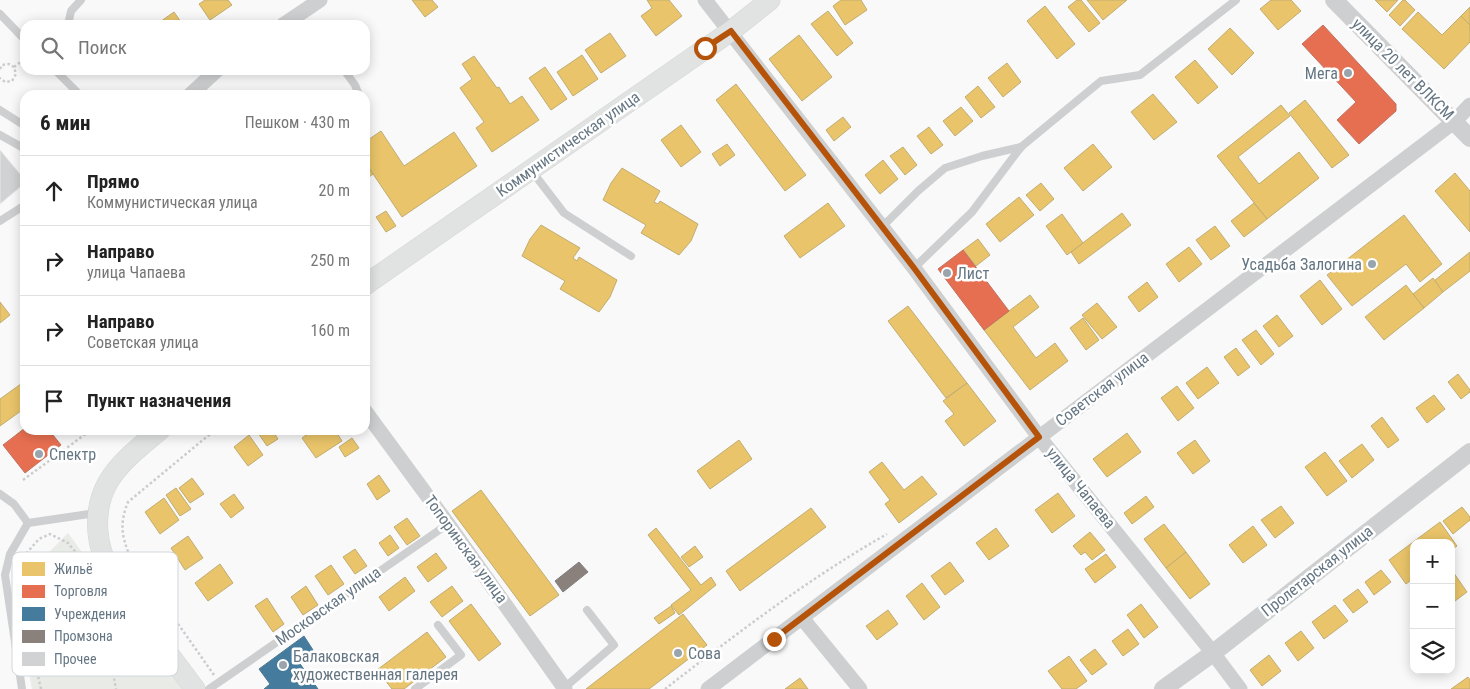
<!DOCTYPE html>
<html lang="ru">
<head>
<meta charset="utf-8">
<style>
	body { margin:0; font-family:"Roboto Condensed",sans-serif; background:#f6f6f6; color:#222 }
	.controls { position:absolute; right:15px; bottom:15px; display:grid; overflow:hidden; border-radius:10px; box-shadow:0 2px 12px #0003 }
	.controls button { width:45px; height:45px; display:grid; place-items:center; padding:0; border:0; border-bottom:1px solid #e0e0e0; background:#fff; color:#222; font:25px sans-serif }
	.stop { position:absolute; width:15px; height:15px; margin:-11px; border:4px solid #b45309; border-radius:50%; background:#fff }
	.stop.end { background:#b45309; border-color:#fff; box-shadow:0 1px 5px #0008 }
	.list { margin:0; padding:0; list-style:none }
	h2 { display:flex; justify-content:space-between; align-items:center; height:65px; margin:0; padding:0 20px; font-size:21px }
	h2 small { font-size:16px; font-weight:400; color:#767676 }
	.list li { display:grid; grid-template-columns:32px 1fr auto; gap:15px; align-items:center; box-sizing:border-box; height:70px; padding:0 20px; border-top:1px solid #e0e0e0 }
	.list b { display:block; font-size:19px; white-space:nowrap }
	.list p { margin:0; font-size:16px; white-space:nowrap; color:#767676 }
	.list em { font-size:16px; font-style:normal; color:#767676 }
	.icon { flex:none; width:28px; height:28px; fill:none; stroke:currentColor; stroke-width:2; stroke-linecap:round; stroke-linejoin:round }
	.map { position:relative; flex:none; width:1470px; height:689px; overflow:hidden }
	.search { position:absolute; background:#fff; box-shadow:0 2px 12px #0003; left:20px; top:20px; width:350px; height:55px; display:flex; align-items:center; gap:12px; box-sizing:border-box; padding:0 18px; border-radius:15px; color:#767676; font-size:19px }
	.panel { position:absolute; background:#fff; box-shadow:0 2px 12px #0003; left:20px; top:90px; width:350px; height:345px; border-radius:15px }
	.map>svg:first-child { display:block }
	.green { fill:#e8ebe6 }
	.homes { fill:#e9c46a; stroke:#c1ad72 }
	.shops { fill:#e76f51; stroke:#c07160 }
	.public { fill:#457b9d; stroke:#4f7a95 }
	.industry { fill:#8a817c; stroke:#7f7e7e }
	.building { fill:#d0d2d3; stroke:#e8e8e8 }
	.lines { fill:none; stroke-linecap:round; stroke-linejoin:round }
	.secondary-casing { stroke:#d5d6d7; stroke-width:21 }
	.path { stroke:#cbcccd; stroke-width:2.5; stroke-dasharray:2.5 2.5; stroke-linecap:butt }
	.service { stroke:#cecfd0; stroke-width:8 }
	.minor { stroke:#cecfd0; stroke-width:15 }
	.tertiary { stroke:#cecfd0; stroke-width:18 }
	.secondary { stroke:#e1e2e2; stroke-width:20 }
	.route { stroke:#b45309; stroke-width:6 }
	.poi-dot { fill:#99a4ac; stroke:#fff; stroke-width:2 }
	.labels { text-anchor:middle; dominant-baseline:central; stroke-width:5; stroke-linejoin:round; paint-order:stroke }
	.street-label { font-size:16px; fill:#657683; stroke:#fff }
	.poi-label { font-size:16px; fill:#657683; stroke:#fff; text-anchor:start }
	.key { fill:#fff; stroke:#d1d6da; stroke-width:1 }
	.key-label { font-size:14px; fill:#657683 }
</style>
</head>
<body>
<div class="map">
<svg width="1470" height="689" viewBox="0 0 1470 689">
	<rect width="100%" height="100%" fill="#f9f9f9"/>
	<path class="green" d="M68,533l114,156h-150l-18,-101z"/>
	<g class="homes">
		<path d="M205,0h23l4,5 -22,15 -11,-16z"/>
		<path d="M412,0h20l6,7 -13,10z"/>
		<path d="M647,0h22l13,16 -26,20 -15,-20 11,-8z"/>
		<path d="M841,0h20l6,10 -22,15 -12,-19z"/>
		<path d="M1077,0h4l19,23 -11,9 -21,-25z"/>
		<path d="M1087,0h40l-24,20z"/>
		<path d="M1271,0h20l10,11 -23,19 -18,-21z"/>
		<path d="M1375,0h23l-11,12z"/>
		<path d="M1403,0h2l10,10 -15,16 -11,-11z"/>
		<path d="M1045,6l30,38 -18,15 -30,-38z"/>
		<path d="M1470,7v18l-9,-9z"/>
		<path d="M828,11l25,32 -16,13 -26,-32z"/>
		<path d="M174,12l9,13h-25l-1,-1z"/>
		<path d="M1418,12l24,23 19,-19 9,9v17l-26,27 -42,-40z"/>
		<path d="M1230,28l24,25 -22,22 -24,-26z"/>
		<path d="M610,33l16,23 -25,17 -16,-23z"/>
		<path d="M799,35l33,42 -30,24 -33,-42z"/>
		<path d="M582,55l16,24 -25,17 -16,-24z"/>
		<path d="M474,56l23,32 2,-1 11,17 12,-8 17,24 -47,32 -16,-24 8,-6 -24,-34 12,-9 -10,-15z"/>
		<path d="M1195,60l23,27 -20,17 -23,-27z"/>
		<path d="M1007,63l14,19 -18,15 -15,-19z"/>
		<path d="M545,67l22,32 -16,11 -22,-32z"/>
		<path d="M736,84l70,91 -21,16 -69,-91z"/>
		<path d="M978,86l17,21 -14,11 -16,-21z"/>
		<path d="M1153,94l24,28 -23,18 -23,-28z"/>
		<path d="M1305,100l44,55 -17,13 -43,-55z"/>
		<path d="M1281,105l9,11 -52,41 21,27 40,-32 20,26 -52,41 -50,-63z"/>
		<path d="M961,107l12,14 -18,15 -12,-15z"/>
		<path d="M843,117l8,10 -17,14 -8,-11z"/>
		<path d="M681,125l20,27 -20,15 -20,-27z"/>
		<path d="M929,127l14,18 -12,9 -14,-18z"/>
		<path d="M381,131l23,35 50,-34 23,34 -75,51 -37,-55v-20z"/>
		<path d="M727,144l8,11 -15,11 -8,-12z"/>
		<path d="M1093,144l19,23 -29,24 -19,-23z"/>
		<path d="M903,147l14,18 -12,10 -15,-19z"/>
		<path d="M883,160l15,19 -18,15 -15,-19z"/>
		<path d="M365,162l8,12 -8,6z"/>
		<path d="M622,168l38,23 -6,11 4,2 2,-3 38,23 -7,17 -12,14 -38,-22 5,-8 -43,-25 8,-17z"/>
		<path d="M1455,173l15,18v41l-35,-41z"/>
		<path d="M1041,183l13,16 -14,12 -14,-16z"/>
		<path d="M1019,197l15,18 -34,27 -14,-18z"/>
		<path d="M828,203l17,23 -45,32 -16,-22z"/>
		<path d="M1254,203l13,16 -23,18 -13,-16z"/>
		<path d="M386,211l10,15 -10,6 -10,-15z"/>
		<path d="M1122,213l9,12 -52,39 -8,-12z"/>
		<path d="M1062,214l21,29 -16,12 -21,-29z"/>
		<path d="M1404,215l38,49 -22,18 -14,-18 -54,42 -25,-31z"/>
		<path d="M541,225l39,23 -7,10 4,3 2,-4 38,23 -7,17 -11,15 -39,-23 5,-8 -43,-25 8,-17z"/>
		<path d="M1215,226l15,20 -19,14 -15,-20z"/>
		<path d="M978,239l12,16 -14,11 -13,-16z"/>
		<path d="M1189,247l13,17 -23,18 -13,-18z"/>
		<path d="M1470,252v19l-27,21 -9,-11z"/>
		<path d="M1433,278l10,14 -19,16 -11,-14z"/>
		<path d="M1320,280l22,29 -20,16 -22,-29z"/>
		<path d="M1147,282l11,15 -19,15 -11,-15z"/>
		<path d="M1406,285l18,23 -40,32 -19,-23z"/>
		<path d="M1030,295l9,12 -26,20 23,31 19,-15 13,18 -38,29 -46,-60z"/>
		<path d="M0,302l10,13 -10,8z"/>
		<path d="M1097,303l20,24 -15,12 -20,-24z"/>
		<path d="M908,306l59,77 -21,15 -58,-77z"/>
		<path d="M1277,315l16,21 -14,11 -16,-21z"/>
		<path d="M1083,318l16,22 -13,10 -16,-22z"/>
		<path d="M1256,330l18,24 -13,11 -19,-25z"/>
		<path d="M1236,348l14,19 -12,9 -14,-19z"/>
		<path d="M1207,367l12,16 -21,16 -12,-16z"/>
		<path d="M1458,374l12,16v2l-9,7 -13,-17z"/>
		<path d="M25,381v27l-25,18v-27z"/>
		<path d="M967,383l29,38 -32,25 -19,-25 9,-7 -11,-13z"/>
		<path d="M1177,386l17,22 -16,13 -17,-23z"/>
		<path d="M1434,395l11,14 -18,14 -11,-15z"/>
		<path d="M1382,417l17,23 -11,8 -17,-22z"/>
		<path d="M256,430h16l6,9 -11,7z"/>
		<path d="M313,430h22l7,11 -26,17 -14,-20z"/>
		<path d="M1127,433l14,19 -34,25 -14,-18z"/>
		<path d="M249,435l14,20 -15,11 -14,-19z"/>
		<path d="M352,438l7,10 -14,9 -6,-10z"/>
		<path d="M739,440l13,19 -42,30 -13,-18z"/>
		<path d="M1195,440l15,21 -17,13 -16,-21z"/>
		<path d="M1362,444l12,16 -22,18 -13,-17z"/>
		<path d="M1325,452l22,29 -20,15 -22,-29z"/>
		<path d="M882,462l22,28 18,-14 15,18 -38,29 -14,-19 5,-4 -21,-28z"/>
		<path d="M379,475l11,16 -13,9 -10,-16z"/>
		<path d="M192,478l12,16 -14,9 -11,-15z"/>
		<path d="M176,488l15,21 -11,7 -14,-21z"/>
		<path d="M481,490l78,105 -29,21 -78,-105z"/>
		<path d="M1058,493l17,23 -23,17 -17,-23z"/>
		<path d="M234,494l10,14 -13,10 -11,-14z"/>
		<path d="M1146,496l8,11 -22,17 -8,-11z"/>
		<path d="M164,498l15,22 -19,14 -15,-22z"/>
		<path d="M1281,506l13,17 -19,15 -14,-18z"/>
		<path d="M1462,507l8,10v3l-17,14 -10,-13z"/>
		<path d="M811,508l15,19 -86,64 -14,-20z"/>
		<path d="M407,518l13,18 -13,9 -13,-18z"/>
		<path d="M1440,522l17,24 -6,4v-7h-37v35l-8,6 -17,-24z"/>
		<path d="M1164,524l22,28 -20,16 -22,-29z"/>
		<path d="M1253,526l14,19 -24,18 -14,-18z"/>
		<path d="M656,528l45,57 10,-8 5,8 -37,30 -8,-10 20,-15 -43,-55z"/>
		<path d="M996,528l13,18 -20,14 -13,-17z"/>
		<path d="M1090,532l15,18 -13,10 -7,-8 -4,3 -8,-9z"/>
		<path d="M390,535l9,13 -11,8 -9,-13z"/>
		<path d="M188,536l15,22 -18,12 -14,-22z"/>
		<path d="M695,546l8,11 -14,10 -8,-10z"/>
		<path d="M355,549l12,17 -12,8 -12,-17z"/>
		<path d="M1186,552l24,32 -20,15 -24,-31z"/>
		<path d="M436,553l11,15 -19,14 -11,-15z"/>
		<path d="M1106,554l10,13 -21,16 -10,-14z"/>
		<path d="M950,562l14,19 -19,14 -14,-19z"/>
		<path d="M220,564l13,19 -25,18 -13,-18z"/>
		<path d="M331,565l13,19 -16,11 -13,-19z"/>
		<path d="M1451,569l16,23 -16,12z"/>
		<path d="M1381,570l10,12 -17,13 -9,-13z"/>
		<path d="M405,577l10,14 -26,20 -10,-14z"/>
		<path d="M922,583l18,24 -16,13 -18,-24z"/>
		<path d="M306,586l12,19 -15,10 -12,-18z"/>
		<path d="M452,586l11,15 -21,16 -12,-15z"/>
		<path d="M1358,589l10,13 -15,11 -10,-13z"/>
		<path d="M267,598l17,26 -11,8 -18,-26z"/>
		<path d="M471,604l30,40 -22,17 -30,-40z"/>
		<path d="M1141,604l17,23 -14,11 -17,-23z"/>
		<path d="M1335,605l13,16 -24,18 -12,-17z"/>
		<path d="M671,606l4,7 -16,11 -5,-6z"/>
		<path d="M888,610l10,14 -21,16 -11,-14z"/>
		<path d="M683,614l24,31 -58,44h-63z"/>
		<path d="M1128,629l11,15 -16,12 -11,-15z"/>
		<path d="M1301,631l13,17 -16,13 -13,-18z"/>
		<path d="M427,632l19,25 -42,32h-12l-15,-19z"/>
		<path d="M1095,649l12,15 -15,11 -12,-15z"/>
		<path d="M1269,655l12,16 -19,15 -12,-16z"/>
		<path d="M1069,656l18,25 -11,8h-14l-14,-18z"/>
		<path d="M1468,677l2,3v9h-19z"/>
		<path d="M800,678l8,11h-23z"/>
	</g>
	<g class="shops">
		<path d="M1323,25l73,79v7l-37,33 -22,-24 19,-18 -54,-58z"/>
		<path d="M963,250l46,61 -25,19 -46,-61z"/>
		<path d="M25,428v2h24l12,15 -36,28 -22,-28z"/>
	</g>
	<path class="public" d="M304,636l9,14 -15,11 20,28h-54l6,-5 -11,-15z"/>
	<path class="industry" d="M579,562l9,10 -25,20 -8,-11z"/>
	<path class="building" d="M0,150l25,30v3l-25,21z"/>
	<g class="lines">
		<g class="secondary-casing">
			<g id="secondary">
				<path d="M365,285l366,-254 39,-31"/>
				<path d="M160,430c-19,16 -41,32 -53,54 -12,22 -12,51 -3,74 9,20 22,37 34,55 19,25 38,51 57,76"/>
			</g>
		</g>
		<g class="path">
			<path d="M14,67l11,-8"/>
			<path d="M0,69l2,-4 7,-1 5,3 2,7 -4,7 -7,1 -5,-4"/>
			<path d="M23,480l68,-50"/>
			<path d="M94,575l-24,42 4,22 32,-5"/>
			<path d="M96,580l20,109"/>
			<path d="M214,675l-85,-121c-8,-20 -9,-32 -1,-52l87,-72"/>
			<path d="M41,689l-18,-78 -5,-38 5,-16 16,-18 11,-5 18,9 21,25"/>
			<path d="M665,689c71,-55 143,-110 222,-155"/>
		</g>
		<g class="service">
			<path d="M0,14l25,26"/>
			<path d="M68,25l3,-14 10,-11"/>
			<path d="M55,70l25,25"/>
			<path d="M344,70l11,15 4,10"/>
			<path d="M0,110l25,16"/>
			<path d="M0,135l25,14"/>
			<path d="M531,170l33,43 67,43"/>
			<path d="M0,221l25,-16"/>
			<path d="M882,227l36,-36 27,-23 37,-12 39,-9"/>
			<path d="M914,268l58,-56 49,-65 80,-66 39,-6 96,-75"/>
			<path d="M0,494l14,10 14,19 68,-10"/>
			<path d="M564,688l50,-43 -27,-35"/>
			<path d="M22,689l-17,-114 5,-21 18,-31"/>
			<path d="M209,689l239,-165"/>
			<path d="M415,689l46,-34 -23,-30"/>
		</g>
		<g class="minor">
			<path d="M705,0l209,268 125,169 174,216 27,36"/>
			<path d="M283,25l37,-25"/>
			<path d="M190,95l27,-25"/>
			<path d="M365,411l83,113 117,165"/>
			<path d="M802,618l58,71"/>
			<path d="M708,689l747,-568 15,-16"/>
		</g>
		<g class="tertiary">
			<path d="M1334,0l136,138"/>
			<path d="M1163,689l50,-36 257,-201"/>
		</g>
		<use href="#secondary" class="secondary"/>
	</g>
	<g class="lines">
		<path class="route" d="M705,48l26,-17 183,237 125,169 -265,202"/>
	</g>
	<g class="poi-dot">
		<circle cx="1348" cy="73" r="5"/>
		<circle cx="1372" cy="264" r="5"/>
		<circle cx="947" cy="273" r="5"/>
		<circle cx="39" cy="454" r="5"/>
		<circle cx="678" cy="653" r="5"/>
		<circle cx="283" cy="665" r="5"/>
	</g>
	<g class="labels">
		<g class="street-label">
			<text transform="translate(1403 69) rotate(45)">улица 20 лет ВЛКСМ</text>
			<text transform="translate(568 144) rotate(-35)">Коммунистическая улица</text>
			<text transform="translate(1102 389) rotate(-37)">Советская улица</text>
			<text transform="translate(1081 488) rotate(51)">улица Чапаева</text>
			<text transform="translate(466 549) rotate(54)">Топоринская улица</text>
			<text transform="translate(1317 571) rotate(-38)">Пролетарская улица</text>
			<text transform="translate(328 606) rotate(-35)">Московская улица</text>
		</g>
		<g class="poi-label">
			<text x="1338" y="73" text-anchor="end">Мега</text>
			<text x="1362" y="264" text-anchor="end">Усадьба Залогина</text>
			<text x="957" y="273">Лист</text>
			<text x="49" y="454">Спектр</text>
			<text x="688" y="653">Сова</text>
			<text x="293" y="656">Балаковская<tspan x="293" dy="18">художественная галерея</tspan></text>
		</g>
	</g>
	<rect x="12" y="552" width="166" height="124" rx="8" class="key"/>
	<rect x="22" y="562" width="23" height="14" fill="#e9c46a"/>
	<rect x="22" y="585" width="23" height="13" fill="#e76f51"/>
	<rect x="22" y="607" width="23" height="14" fill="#457b9d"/>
	<rect x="22" y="630" width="23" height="13" fill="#8a817c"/>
	<rect x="22" y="652" width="23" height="14" fill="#d0d2d3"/>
	<g class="key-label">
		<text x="54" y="574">Жильё</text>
		<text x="54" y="596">Торговля</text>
		<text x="54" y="619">Учреждения</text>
		<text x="54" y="641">Промзона</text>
		<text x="54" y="664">Прочее</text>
	</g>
</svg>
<div class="controls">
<button>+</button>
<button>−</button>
<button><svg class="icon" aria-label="layers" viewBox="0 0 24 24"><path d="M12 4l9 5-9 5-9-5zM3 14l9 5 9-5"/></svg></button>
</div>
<div class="stop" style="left:705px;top:48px"></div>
<div class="stop end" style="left:774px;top:639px"></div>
<div class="search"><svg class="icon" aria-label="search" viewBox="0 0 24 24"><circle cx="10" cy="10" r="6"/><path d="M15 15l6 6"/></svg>Поиск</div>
<section class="panel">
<h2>6 мин<small>Пешком · 430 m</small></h2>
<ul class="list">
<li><svg class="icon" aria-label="ahead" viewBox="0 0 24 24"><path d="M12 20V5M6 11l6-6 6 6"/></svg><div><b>Прямо</b><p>Коммунистическая улица</p></div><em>20 m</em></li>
<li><svg class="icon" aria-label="right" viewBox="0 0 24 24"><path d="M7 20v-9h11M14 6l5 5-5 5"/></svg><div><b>Направо</b><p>улица Чапаева</p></div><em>250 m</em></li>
<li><svg class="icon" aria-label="right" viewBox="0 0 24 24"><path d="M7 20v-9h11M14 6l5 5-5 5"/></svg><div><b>Направо</b><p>Советская улица</p></div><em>160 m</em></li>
<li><svg class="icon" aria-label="arrive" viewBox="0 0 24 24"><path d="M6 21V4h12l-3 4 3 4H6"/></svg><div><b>Пункт назначения</b></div></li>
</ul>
</section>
</div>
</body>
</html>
